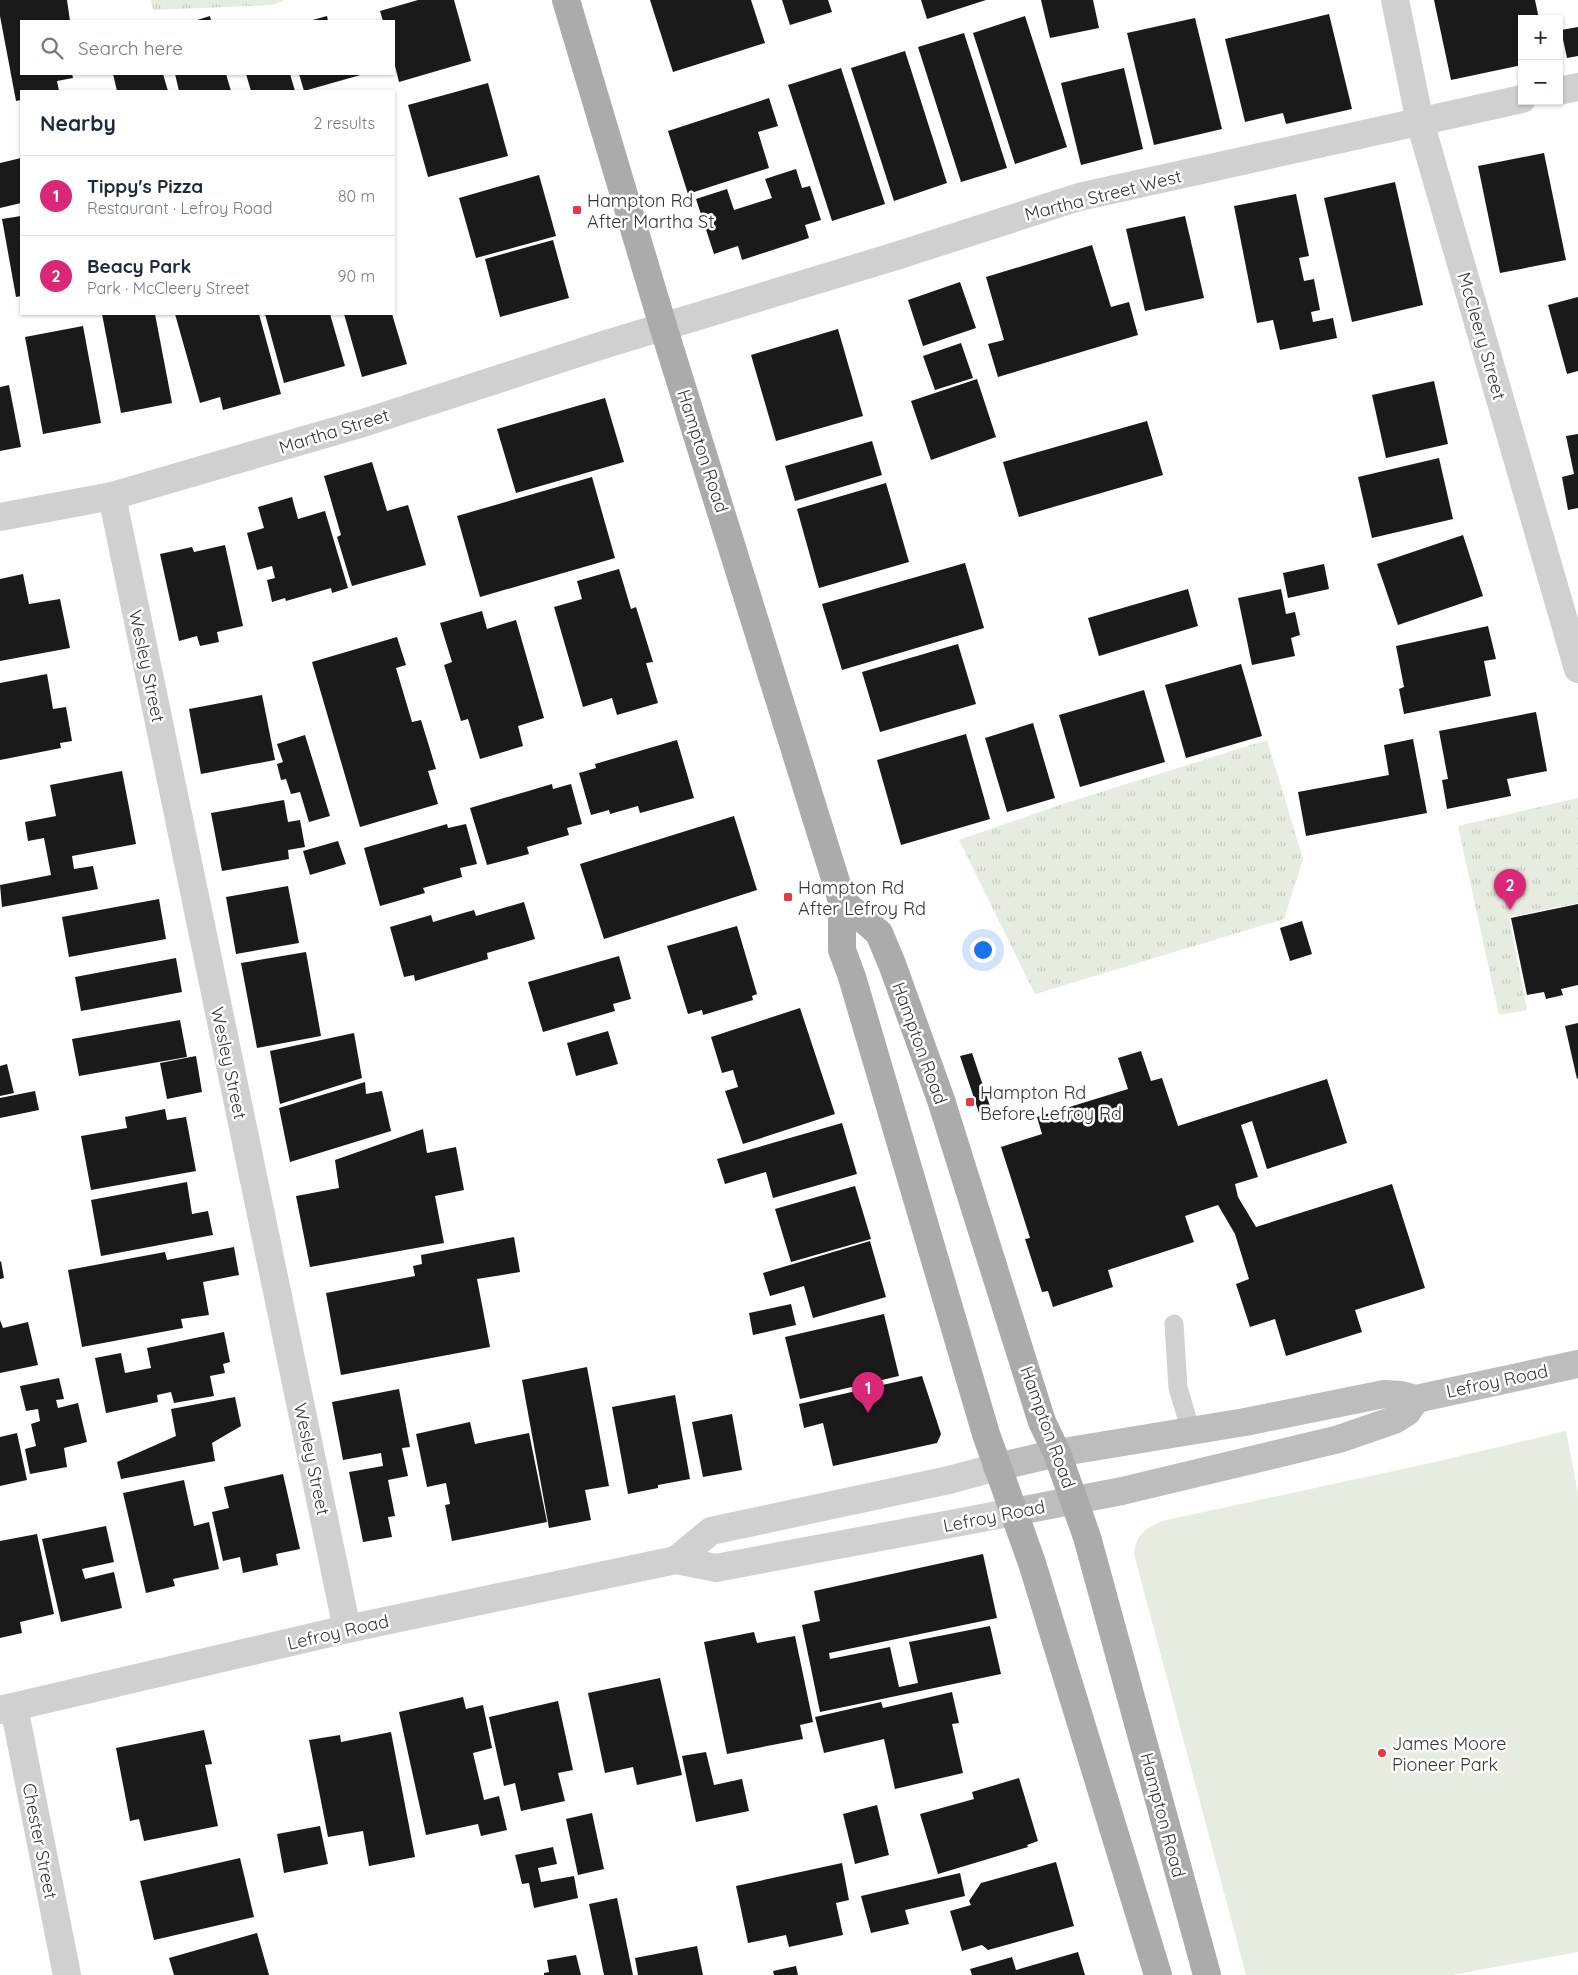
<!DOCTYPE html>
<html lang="en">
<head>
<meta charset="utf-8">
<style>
	body { margin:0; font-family:Quicksand,sans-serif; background:#f2f2f3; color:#1f2937 }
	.controls { position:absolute; right:15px; top:15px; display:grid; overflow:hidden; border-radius:0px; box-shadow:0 1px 4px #0004 }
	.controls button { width:45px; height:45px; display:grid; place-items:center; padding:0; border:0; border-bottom:1px solid #e0e1e3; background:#fff; color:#1f2937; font:25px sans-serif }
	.you { position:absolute; left:982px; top:949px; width:18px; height:18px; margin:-12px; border:4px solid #fff; border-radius:50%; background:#1a73e8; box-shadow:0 0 0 8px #1a73e833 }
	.badge { display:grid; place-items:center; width:32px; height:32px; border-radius:50%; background:#db2777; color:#fff; font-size:16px; font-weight:700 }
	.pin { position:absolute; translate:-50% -41px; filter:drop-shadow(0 1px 2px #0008) }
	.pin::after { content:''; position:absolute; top:26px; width:18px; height:15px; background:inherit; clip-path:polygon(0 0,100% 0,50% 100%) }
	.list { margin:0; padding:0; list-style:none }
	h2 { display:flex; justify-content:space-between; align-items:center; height:65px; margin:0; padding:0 20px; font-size:21px }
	h2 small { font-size:16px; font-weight:400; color:#747a83 }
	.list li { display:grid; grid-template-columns:32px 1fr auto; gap:15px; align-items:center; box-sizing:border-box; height:80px; padding:0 20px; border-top:1px solid #e0e1e3 }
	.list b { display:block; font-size:19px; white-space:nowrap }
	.list p { margin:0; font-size:16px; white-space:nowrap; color:#747a83 }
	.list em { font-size:16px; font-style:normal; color:#747a83 }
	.icon { flex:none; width:28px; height:28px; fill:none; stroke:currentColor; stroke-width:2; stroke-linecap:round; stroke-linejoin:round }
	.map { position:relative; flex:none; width:1578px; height:1975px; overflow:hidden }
	.search { position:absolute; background:#fff; box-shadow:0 1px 4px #0004; left:20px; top:20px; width:375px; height:55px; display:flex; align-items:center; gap:12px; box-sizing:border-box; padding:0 18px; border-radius:0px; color:#747a83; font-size:19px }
	.panel { position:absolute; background:#fff; box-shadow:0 1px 4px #0004; left:20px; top:90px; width:375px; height:225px; border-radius:0px }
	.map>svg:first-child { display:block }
	.green { fill:#e6ecdf }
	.park { fill:url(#park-tufts) }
	.building { fill:#1a1a1a }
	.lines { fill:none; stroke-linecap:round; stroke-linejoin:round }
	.lane { stroke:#d0d0d0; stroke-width:19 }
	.street { stroke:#d0d0d0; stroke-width:28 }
	.secondary { stroke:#bdbdbd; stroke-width:28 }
	.primary { stroke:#ababab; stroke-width:28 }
	.poi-dot { fill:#e63946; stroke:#fff; stroke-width:2 }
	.labels { text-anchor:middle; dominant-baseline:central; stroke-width:5; stroke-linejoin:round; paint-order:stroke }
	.street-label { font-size:18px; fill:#333; stroke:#fff }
	.poi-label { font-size:18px; fill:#333; stroke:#fff; text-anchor:start }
</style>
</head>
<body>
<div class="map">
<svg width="1578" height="1975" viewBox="0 0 1578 1975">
	<defs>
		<pattern id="park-tufts" width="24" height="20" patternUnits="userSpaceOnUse" patternTransform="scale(1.25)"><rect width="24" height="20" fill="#e6ecdf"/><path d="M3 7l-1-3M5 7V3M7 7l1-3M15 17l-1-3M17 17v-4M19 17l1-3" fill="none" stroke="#c6cbc0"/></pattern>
	</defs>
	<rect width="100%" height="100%" fill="#fff"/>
	<path class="green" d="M1566,1431l12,62v459l-126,23h-206l-112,-421c3,-21 10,-24 28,-33l273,-59z"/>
	<g class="park">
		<path d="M151,0h134l-13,5 -119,5z"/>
		<path d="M1267,740l36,119 -19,60 -249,75 -76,-154 104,-36z"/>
		<path d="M1578,798v105l-69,14 18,93 -28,5 -41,-189z"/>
	</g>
	<g class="building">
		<path d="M0,0h67l3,21h-49v53h51l1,4 -16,3 2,10h-38v9l-5,1 -16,-85z"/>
		<path d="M418,0h36l17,61 -72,21 -5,-20v-41h-11l-3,-10z"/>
		<path d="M650,0h101l14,43 -92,29z"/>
		<path d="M782,0h46l4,12 -42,13z"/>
		<path d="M921,0h65l-59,19z"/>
		<path d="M1041,0h52l6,28 -49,10z"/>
		<path d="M1434,0h101l4,19h-17v46l-71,15z"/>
		<path d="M1329,14l23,95 -66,15 -3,-11 -38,9 -20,-83z"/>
		<path d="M210,16l1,5h-17z"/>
		<path d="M327,16l1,5h-19z"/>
		<path d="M1025,16l42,131 -52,17 -42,-131z"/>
		<path d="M1195,18l27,111 -68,16 -27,-112z"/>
		<path d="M1578,27v29l-11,2 -6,-28z"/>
		<path d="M964,33l43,135 -46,14 -43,-135z"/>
		<path d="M905,51l42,132 -53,18 -43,-133z"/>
		<path d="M841,68l44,136 -53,17 -44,-136z"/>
		<path d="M1124,68l19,81 -62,16 -20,-82z"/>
		<path d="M113,74h50l5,17h-51z"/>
		<path d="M175,74h51l5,17h-52z"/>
		<path d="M246,74h44l5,17h-44z"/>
		<path d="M299,74h65l-60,17z"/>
		<path d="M488,83l20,73 -80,21 -20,-72z"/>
		<path d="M769,98l9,28 -20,6 11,36 -81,26 -20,-63z"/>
		<path d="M1544,153l22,107 -66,13 -22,-107z"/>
		<path d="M21,158v45l-21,5v-45z"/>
		<path d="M796,169l6,19 8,-2 11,34 -16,5 4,13 -67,22 -4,-14 -24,8 -18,-55 31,-10 7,21 38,-12 -7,-19z"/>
		<path d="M539,175l17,61 -80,22 -17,-60z"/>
		<path d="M1395,182l28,123 -71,17 -28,-124z"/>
		<path d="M1296,194l13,62 -10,2 5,23 10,-2 6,31 -9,2 2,10 20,-4 4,20 -57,12 -7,-30 -16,3 -23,-117z"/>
		<path d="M21,216v80l-5,1 -14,-78z"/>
		<path d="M1185,216l19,82 -59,13 -19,-82z"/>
		<path d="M553,240l16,58 -69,19 -15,-58z"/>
		<path d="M1092,245l19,62 18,-5 9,33 -140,42 -10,-33 16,-4 -18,-63z"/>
		<path d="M960,282l16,46 -53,18 -15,-46z"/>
		<path d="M1578,297v74l-11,3 -19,-69z"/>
		<path d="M102,314h53l17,89 -51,10z"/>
		<path d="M175,314h84l22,80 -58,16 -3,-13 -20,6z"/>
		<path d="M265,314h65l15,52 -61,17z"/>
		<path d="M344,314h48l15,50 -45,13z"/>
		<path d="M83,326l18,97 -58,11 -18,-97z"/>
		<path d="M838,329l25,87 -87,25 -25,-86z"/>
		<path d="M961,343l12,35 -38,12 -12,-34z"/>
		<path d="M977,379l19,58 -65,23 -20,-59z"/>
		<path d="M1434,381l14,63 -62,14 -14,-63z"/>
		<path d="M9,385l12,62 -21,4v-64z"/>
		<path d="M605,398l19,64 -108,31 -19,-64z"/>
		<path d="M1147,421l16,54 -144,42 -16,-55z"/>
		<path d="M1578,434v74l-10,2 -6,-33 12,-3 -8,-38z"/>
		<path d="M872,441l10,34 -87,26 -10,-35z"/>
		<path d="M1439,458l14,61 -81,19 -14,-61z"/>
		<path d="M372,462l15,49 21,-6 18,60 -74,21 -15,-49 4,-2 -17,-59z"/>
		<path d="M592,477l23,81 -135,39 -23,-81z"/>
		<path d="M886,483l23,79 -90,26 -22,-79z"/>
		<path d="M292,497l6,22 27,-8 23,77 -16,5 -1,-5 -45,13 -1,-3 -13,4 -5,-22 8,-2 -3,-12 -15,4 -10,-37 17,-5 -6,-21z"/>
		<path d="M1463,535l20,61 -85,29 -21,-61z"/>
		<path d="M225,545l18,81 -26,6 2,10 -19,4 -3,-10 -18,5 -19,-87 32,-7 2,5z"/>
		<path d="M965,563l19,65 -142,42 -20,-66z"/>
		<path d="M1324,564l5,25 -41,9 -5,-25z"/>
		<path d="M619,569l12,40 5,-2 17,55 -7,1 12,40 -41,12 -5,-17 -29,9 -29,-100 28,-8 -5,-18z"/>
		<path d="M23,574l6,30 31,-5 10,49 -70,13v-82z"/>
		<path d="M1188,589l10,37 -99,30 -11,-38z"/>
		<path d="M1281,589l5,25 9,-2 5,23 -9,3 4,18 -43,9 -14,-67z"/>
		<path d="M482,611l5,18 29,-9 28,98 -26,8 5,20 -43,13 -12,-40 -7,2 -17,-56 8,-3 -12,-39z"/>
		<path d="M1488,626l8,33 -12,2 7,35 -87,18 -5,-25 5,-2 -8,-41z"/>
		<path d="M397,637l9,28 -10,3 16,54 9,-2 15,49 -8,2 10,33 -78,23 -48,-165z"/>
		<path d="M958,644l18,60 -96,28 -18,-60z"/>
		<path d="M1241,664l21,72 -76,22 -21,-73z"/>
		<path d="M47,674l6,35 13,-2 6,34 -12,2 1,5 -61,12v-77z"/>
		<path d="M1144,690l21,72 -85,25 -21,-72z"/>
		<path d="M262,695l13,65 -74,14 -12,-65z"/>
		<path d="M1536,712l11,59 -40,8 4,17 -64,13 -5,-29 6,-1 -9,-48z"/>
		<path d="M1033,723l22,75 -48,14 -22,-74z"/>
		<path d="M966,734l24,85 -89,26 -24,-85z"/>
		<path d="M305,735l25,81 -21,6 -9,-30 -9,2 -5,-15 -5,1 -4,-16 6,-2 -6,-18z"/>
		<path d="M1413,739l14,74 -121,23 -8,-44 91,-17 -5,-30z"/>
		<path d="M677,740l17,58 -54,15 -2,-7 -28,8 -1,-4 -18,5 -12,-42 17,-5 -1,-4z"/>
		<path d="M122,771l14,73 -64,12 2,13 19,-3 5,23 -96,18 -2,-22 51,-10 -7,-37 -16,3 -3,-19 31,-6 -6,-31z"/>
		<path d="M552,784l1,5 18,-5 11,40 -15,4 2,7 -42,12 2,7 -42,11 -17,-57z"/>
		<path d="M284,800l4,22 12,-2 5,27 -17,3 1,9 -67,12 -11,-58z"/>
		<path d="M734,816l23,74 -153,49 -24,-75z"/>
		<path d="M447,824l1,4 18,-4 11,40 -17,4 2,9 -39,11 2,5 -45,13 -16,-58z"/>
		<path d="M338,841l8,23 -36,11 -7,-24z"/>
		<path d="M288,886l11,57 -63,11 -10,-57z"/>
		<path d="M159,899l7,40 -97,18 -7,-40z"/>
		<path d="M524,902l11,37 -48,14 1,6 -73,22 -1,-6 -10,2 -14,-50 41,-12 2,7 41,-12 2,6z"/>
		<path d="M1578,904v81l-17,4 2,6 -17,4 -2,-7 -17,3 -16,-77z"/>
		<path d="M1302,921l10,33 -22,7 -10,-33z"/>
		<path d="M737,926l20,68 -5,2 1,4 -50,15 -1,-5 -14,4 -21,-68z"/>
		<path d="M306,952l15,84 -64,12 -16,-85z"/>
		<path d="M619,956l12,43 -18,5 2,7 -72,21 -15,-50z"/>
		<path d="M176,958l6,34 -101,19 -6,-34z"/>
		<path d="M800,1008l35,106 -92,30 -18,-53 13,-4 -5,-17 -11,3 -11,-36z"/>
		<path d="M180,1020l7,37 -108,19 -7,-37z"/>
		<path d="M1578,1023v55l-1,1 -12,-53z"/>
		<path d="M608,1031l10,33 -42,12 -9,-33z"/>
		<path d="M354,1033l8,45 -82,26 -10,-53z"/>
		<path d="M1141,1051l10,30 11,-3 16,48 149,-47 20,64 -80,26 -15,-48 -11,4 17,52 -23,7 3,13 18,30 136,-43 33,104 -70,22 7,22 -76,24 -11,-37 -25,8 -14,-43 13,-5 -14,-45 -17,-29 -33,11 9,26 -86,28 5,17 -60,20 -5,-16 -6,1 -17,-53 5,-1 -29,-91 41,-13 -5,-17 91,-28 -10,-31z"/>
		<path d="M972,1053l20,59 -12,4 -20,-60z"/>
		<path d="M196,1056l6,36 -35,7 -7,-36z"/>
		<path d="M7,1064l7,29 -14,3v-30z"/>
		<path d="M365,1082l1,12 16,-3 9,40 -101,31 -11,-54z"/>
		<path d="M35,1091l4,19 -39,8v-20z"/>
		<path d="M165,1109l2,11 19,-3 10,54 -105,19 -10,-54 46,-8 -2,-11z"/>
		<path d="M842,1123l15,51 -84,24 -7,-26 -41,12 -8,-25z"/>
		<path d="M423,1129l4,24 29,-6 8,43 -29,6 9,47 -134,24 -14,-71 43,-8 -4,-28z"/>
		<path d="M187,1182l5,32 16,-3 5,24 -112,21 -10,-56z"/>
		<path d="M855,1186l16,53 -80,23 -16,-53z"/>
		<path d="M514,1237l6,35 -43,7 13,68 -149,28 -15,-82 89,-17 -2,-10 9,-2 -1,-9z"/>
		<path d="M870,1241l16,56 -73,21 -9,-32 -34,10 -7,-23z"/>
		<path d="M234,1247l5,28 -36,7 6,33 -28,4 2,9 -101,19 -14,-77 97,-18 2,8z"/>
		<path d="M1,1261l3,17 -4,1v-17z"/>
		<path d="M791,1304l5,21 -43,10 -4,-22z"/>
		<path d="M884,1314l15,62 -99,23 -15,-62z"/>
		<path d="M0,1320l3,8 25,-6 10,43 -38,8z"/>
		<path d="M224,1332l6,30 -7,2 2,9 -15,3 4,20 -40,7 -3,-11 -14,3 1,7 -52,11 -11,-55 26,-5 4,20 26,-5 -4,-20z"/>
		<path d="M587,1367l22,119 -24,4 6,30 -42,8 -27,-148z"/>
		<path d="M922,1376l19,58 -4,9 -104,23 -10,-43 -19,5 -5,-24z"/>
		<path d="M59,1378l5,21 -8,1 2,8 20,-5 9,39 -23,6 3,19 -37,7 -5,-25 11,-3 -5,-22 9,-3 -2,-12 -12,2 -6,-25z"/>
		<path d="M399,1389l11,58 -8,1 6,28 -20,4 7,36 -7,1 4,20 -29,5 -14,-70 34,-6 -2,-13 -38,7 -11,-58z"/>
		<path d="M675,1395l15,84 -32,6v3l-30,6 -16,-87z"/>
		<path d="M235,1397l6,29 -29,17 3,18 -94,18 -4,-17 59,-26 -5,-27z"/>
		<path d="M732,1414l10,56 -39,7 -11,-55z"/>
		<path d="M470,1422l5,22 54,-11 18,89 -95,19 -7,-36 5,-1 -4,-21 -19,4 -11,-53z"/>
		<path d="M17,1433l10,47 -27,6v-49z"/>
		<path d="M283,1474l17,75 -24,5 2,11 -35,8 -3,-16 -17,4 -11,-49 17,-4 -5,-21z"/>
		<path d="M184,1480l10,46 15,-4 10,47 -46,10 2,7 -29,7 -23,-100z"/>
		<path d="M106,1526l8,36 -32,7 3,10 29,-7 8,36 -61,14 -19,-83z"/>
		<path d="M37,1534l17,80 -34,8 2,11 -22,5v-97z"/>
		<path d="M983,1554l14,64 -168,35 1,6 60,-12 9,40 19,-4 -9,-41 81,-16 11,48 -181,38 -18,-87 18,-4 -6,-30z"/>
		<path d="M754,1632l3,11 38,-7 18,86 -13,3 3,14 -76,15 -23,-112z"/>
		<path d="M660,1678l22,97 -45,10 -4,-18 -28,6 -17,-80z"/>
		<path d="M952,1692l7,31 -7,1 11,49 -68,16 -11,-50 -60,14 -9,-36 66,-15 2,6z"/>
		<path d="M463,1697l3,12 17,-4 9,43 -19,5 11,47 15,-4 8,34 -26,6 -3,-12 -52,11 -27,-123z"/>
		<path d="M558,1701l15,69 -15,3 7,28 -44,10 -6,-28 -11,3 -15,-69z"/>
		<path d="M204,1730l8,34 -7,1 13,61 -74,15 -5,-22 -9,2 -14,-73z"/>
		<path d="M391,1732l24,125 -46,9 -6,-35 -35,6 -19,-97 31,-5 1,7z"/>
		<path d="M706,1752l8,33 28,-6 7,32 -53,11 -14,-66z"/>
		<path d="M1019,1778l19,63 -11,4 1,2 -90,27 -18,-60 54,-15 -2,-7z"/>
		<path d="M877,1805l12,50 -34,9 -12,-50z"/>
		<path d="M592,1813l12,56 -26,6 -12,-56z"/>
		<path d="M320,1826l8,38 -44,9 -7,-39z"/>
		<path d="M553,1847l4,17 -19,4 3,14 33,-6 4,22 -44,10 -5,-25 -7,1 -7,-29z"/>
		<path d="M240,1858l14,59 -100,23 -14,-59z"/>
		<path d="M1056,1862l18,64 -86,24 -6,-5 -20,6 -12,-40 21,-6 -2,-4 12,-18z"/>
		<path d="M842,1863l7,37 -13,3 7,32 -54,12 -3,-12 -38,8 -12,-57z"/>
		<path d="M960,1873l5,23 -60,14 4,14 -38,9 -10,-37z"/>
		<path d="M617,1898l16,77h-29l-15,-71z"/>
		<path d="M257,1933l12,42h-95l-5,-17z"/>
		<path d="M697,1946l6,29h-65l-3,-17z"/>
		<path d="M1078,1952l7,23h-113l-2,-6 42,-12 4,13z"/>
		<path d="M576,1955l5,20h-37v-2l5,-1 -2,-12z"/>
		<path d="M796,1966l2,9h-24l-1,-4z"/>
	</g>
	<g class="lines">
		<path class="lane" d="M1174,1324l4,64 13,43"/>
		<g class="street">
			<path d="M1395,0l25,122 158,547"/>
			<path d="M1559,91l19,-4"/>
			<path d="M112,496l235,1133"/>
			<path d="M0,517l112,-21 251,-73 240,-78 293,-89 183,-59 443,-98"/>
			<path d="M676,1560l35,-29 238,-51 48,-13"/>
			<path d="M14,1707l53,268"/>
			<path d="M0,1710l347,-81 329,-69 40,8 298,-56"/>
		</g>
		<g class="secondary">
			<path d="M997,1467l60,-14 188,-31 139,-28 17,1 15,4 162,-35"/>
			<path d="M1014,1512l108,-21 217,-52 55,-19 13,-8 9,-13"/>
		</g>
		<g class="primary">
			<path d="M566,0l97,326 179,575v49l10,27 134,457 46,129 126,412"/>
			<path d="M842,901l37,32 13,31 49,136 101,322 15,31 30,84 120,438"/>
		</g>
	</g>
	<g class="poi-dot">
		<rect x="572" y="205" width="10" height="10" rx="2.5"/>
		<rect x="783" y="892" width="10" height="10" rx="2.5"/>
		<rect x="965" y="1097" width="10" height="10" rx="2.5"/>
		<circle cx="1382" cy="1753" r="5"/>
	</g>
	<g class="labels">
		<g class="street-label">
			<text transform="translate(1103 195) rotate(-14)">Martha Street West</text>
			<text transform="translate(1482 336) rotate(74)">McCleery Street</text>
			<text transform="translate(334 431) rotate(-17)">Martha Street</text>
			<text transform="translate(703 451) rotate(72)">Hampton Road</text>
			<text transform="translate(147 666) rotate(78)">Wesley Street</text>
			<text transform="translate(920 1043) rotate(70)">Hampton Road</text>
			<text transform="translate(229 1063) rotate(78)">Wesley Street</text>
			<text transform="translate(1497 1381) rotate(-12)">Lefroy Road</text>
			<text transform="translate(1048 1427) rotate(70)">Hampton Road</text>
			<text transform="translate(312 1459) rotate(78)">Wesley Street</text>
			<text transform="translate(994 1516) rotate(-11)">Lefroy Road</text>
			<text transform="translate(338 1632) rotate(-13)">Lefroy Road</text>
			<text transform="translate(1163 1815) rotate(75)">Hampton Road</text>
			<text transform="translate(40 1841) rotate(79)">Chester Street</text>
		</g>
		<g class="poi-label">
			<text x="587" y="200">Hampton Rd<tspan x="587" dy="21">After Martha St</tspan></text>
			<text x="798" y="887">Hampton Rd<tspan x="798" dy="21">After Lefroy Rd</tspan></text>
			<text x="980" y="1092">Hampton Rd<tspan x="980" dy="21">Before Lefroy Rd</tspan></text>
			<text x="1392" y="1743">James Moore<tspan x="1392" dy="21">Pioneer Park</tspan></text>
		</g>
	</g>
</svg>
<div class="controls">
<button>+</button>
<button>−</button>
</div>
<div class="you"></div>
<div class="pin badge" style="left:868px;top:1413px">1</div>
<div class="pin badge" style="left:1510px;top:910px">2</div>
<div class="search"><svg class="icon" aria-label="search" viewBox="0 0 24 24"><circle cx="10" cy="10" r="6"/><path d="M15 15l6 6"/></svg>Search here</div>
<section class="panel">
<h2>Nearby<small>2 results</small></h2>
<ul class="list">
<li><span class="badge">1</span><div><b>Tippy's Pizza</b><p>Restaurant · Lefroy Road</p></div><em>80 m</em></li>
<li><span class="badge">2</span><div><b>Beacy Park</b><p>Park · McCleery Street</p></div><em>90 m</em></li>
</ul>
</section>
</div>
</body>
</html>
